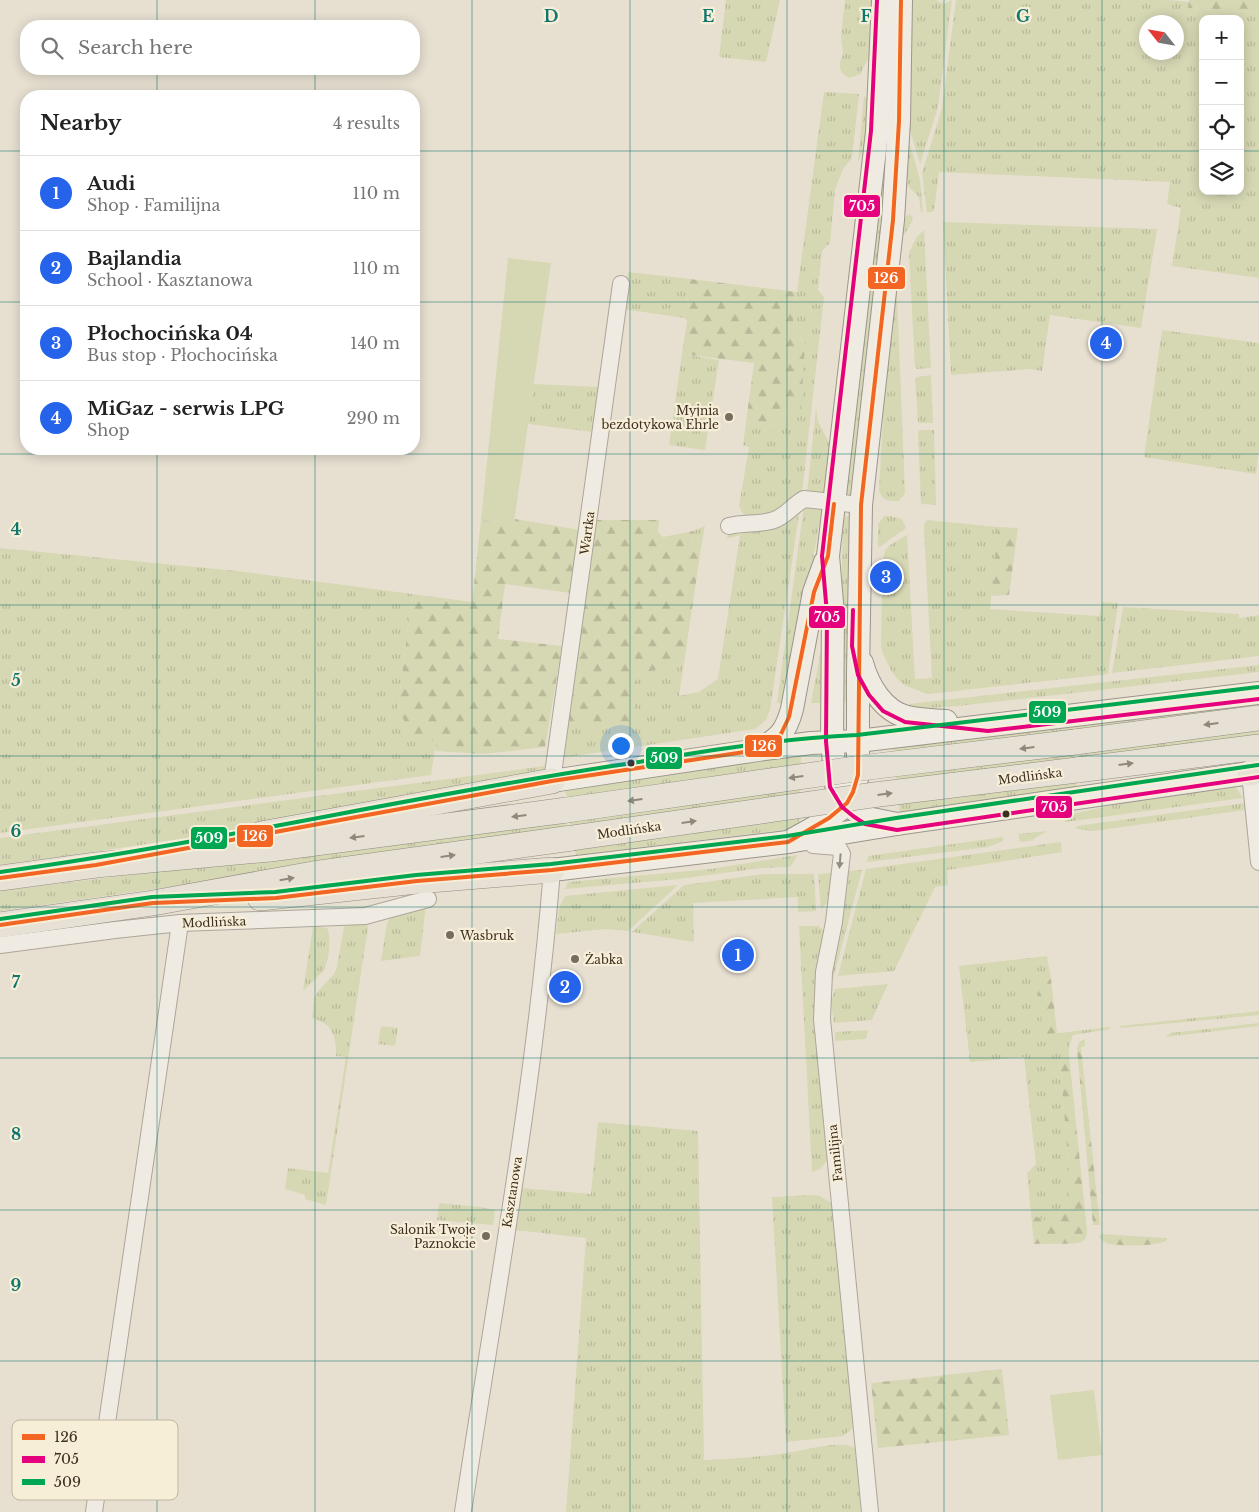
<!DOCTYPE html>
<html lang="en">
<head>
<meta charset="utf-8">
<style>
	body { margin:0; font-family:"Libre Baskerville",serif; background:#f2f2f2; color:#222 }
	.controls { position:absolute; right:15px; top:15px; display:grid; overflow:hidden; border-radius:10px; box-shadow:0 2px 12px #0003 }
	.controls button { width:45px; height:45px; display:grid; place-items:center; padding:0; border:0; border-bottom:1px solid #e0e0e0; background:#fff; color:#222; font:25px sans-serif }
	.compass { position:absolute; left:1139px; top:15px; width:45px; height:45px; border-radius:50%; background:#fff; box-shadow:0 2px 12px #0003; rotate:301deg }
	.you { position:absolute; left:620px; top:745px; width:18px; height:18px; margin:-12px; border:4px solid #fff; border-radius:50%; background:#1a73e8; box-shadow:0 0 0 8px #1a73e833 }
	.badge { display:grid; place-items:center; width:32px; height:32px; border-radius:50%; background:#2563eb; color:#fff; font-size:16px; font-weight:700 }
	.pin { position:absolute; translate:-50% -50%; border:2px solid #fff; box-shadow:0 1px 5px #0006 }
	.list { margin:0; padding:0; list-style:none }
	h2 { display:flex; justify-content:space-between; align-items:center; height:65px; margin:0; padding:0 20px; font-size:21px }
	h2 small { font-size:16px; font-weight:400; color:#767676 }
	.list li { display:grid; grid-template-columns:32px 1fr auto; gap:15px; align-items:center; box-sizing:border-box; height:75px; padding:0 20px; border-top:1px solid #e0e0e0 }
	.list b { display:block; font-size:19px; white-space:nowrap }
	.list p { margin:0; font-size:16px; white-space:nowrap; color:#767676 }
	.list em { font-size:16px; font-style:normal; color:#767676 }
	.icon { flex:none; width:28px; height:28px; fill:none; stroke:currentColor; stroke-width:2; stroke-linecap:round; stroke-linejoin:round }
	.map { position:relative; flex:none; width:1259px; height:1512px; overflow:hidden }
	.search { position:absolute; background:#fff; box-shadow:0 2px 12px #0003; left:20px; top:20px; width:400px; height:55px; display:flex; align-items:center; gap:12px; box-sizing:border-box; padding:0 18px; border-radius:20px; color:#767676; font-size:19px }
	.panel { position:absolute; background:#fff; box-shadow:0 2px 12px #0003; left:20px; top:90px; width:400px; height:365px; border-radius:20px }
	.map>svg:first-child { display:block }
	.grass { fill:url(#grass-tufts); fill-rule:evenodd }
	.forest { fill:url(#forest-firs) }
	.garden { fill:#d6d7b3 }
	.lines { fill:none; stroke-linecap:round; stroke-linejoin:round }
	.street-casing { stroke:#ada599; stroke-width:18 }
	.secondary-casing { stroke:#9c958a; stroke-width:24 }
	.primary-casing { stroke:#928b80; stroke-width:26 }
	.street { stroke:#efebe3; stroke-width:16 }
	.secondary { stroke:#efebe3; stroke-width:22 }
	.primary { stroke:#e6e1d4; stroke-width:25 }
	.primary-bridge-casing { stroke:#928b80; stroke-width:26; stroke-linecap:butt }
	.primary-bridge { stroke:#e6e1d4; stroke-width:25 }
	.bus-1-casing { stroke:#f7eed8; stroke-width:8 }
	.bus-2-casing { stroke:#f7eed8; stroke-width:8 }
	.bus-3-casing { stroke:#f7eed8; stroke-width:8 }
	.bus-1 { stroke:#f26522; stroke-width:4 }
	.bus-2 { stroke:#e5007d; stroke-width:4 }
	.bus-3 { stroke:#00a651; stroke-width:4 }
	.oneway { fill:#92887a }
	.oneway2 { fill:#968c82 }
	.grid { fill:none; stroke:#0f766e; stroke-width:1; stroke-opacity:0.55 }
	.poi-dot { fill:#786c5e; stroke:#f7eed8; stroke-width:2 }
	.bus-dot { fill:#3d2e20; stroke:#f7eed8; stroke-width:2 }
	.labels { text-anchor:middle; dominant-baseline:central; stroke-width:4.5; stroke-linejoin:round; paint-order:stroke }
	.poi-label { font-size:12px; fill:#3d2e20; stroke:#f7eed8; text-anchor:end }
	.street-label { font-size:12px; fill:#3d2e20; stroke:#f7eed8 }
	.key { fill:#f7eed8; stroke:#bfb4a1; stroke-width:1 }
	.key-label { font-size:14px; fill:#3d2e20 }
	.grid-label { font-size:16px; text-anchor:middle; font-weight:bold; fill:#0f766e; stroke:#f7eed8; stroke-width:4.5; stroke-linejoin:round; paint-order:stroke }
	.line-badge { stroke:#f7eed8; stroke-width:2 }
	.badge-label { font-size:14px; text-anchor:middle; font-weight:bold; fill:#fff }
</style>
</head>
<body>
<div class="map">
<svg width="1259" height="1512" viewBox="0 0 1259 1512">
	<defs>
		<pattern id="grass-tufts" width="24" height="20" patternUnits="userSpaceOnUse" patternTransform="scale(1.25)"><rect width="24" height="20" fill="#d6d7b3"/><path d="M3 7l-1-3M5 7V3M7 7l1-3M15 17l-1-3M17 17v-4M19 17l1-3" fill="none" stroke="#b9b99a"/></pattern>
		<pattern id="forest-firs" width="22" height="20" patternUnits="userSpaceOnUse" patternTransform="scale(1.25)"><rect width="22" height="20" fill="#d6d7b3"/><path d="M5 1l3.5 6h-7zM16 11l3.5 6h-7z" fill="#b9b99a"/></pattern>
	</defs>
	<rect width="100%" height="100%" fill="#e7e0d1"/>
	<g class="grass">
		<path d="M726,0h54l-14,62 -47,-5z"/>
		<path d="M845,0h28c0,14 2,40 -2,53 -2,8 -9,13 -10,21l-12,4 -7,-5 -2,-5v-6l3,-8 -2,-19z"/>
		<path d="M909,0h27l8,4 8,-4 -14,107 -18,57 -10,-34 -2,7 12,43 3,32h-2l-2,-15 -12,-12 -4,-16z"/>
		<path d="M956,0h213l20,2v6l70,5v265l-87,-12 9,-58 -14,-4 3,-22 -231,-10 -5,39 -7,2 -5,-40 20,-65zM1203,19h37v172h-37zM1146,22h30v30h-30z"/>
		<path d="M824,92l35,2 -7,64 -9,11 -8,20 -5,54 -8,8 -4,39 6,7 -22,196c-15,10 -40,31 -59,21l-4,-8 10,-59 -6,-2 3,-23 32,3 2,-11 8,-1 17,-69c-16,-20 -13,-28 -8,-52z"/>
		<path d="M864,96l6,6 -4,44 -8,16z"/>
		<path d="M886,125v74l-35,298 -6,-5z"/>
		<path d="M910,214l3,4c-3,9 -7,14 -13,21 1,-11 -1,-20 10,-25z"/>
		<path d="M943,222l214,7 -16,99 -91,-13 -8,56 -12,-2 -79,6z"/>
		<path d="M924,230l7,138 -15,1 -1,-2 -6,-114 7,-15z"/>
		<path d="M628,272l62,7 -5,39 -62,-9z"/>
		<path d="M893,293l4,1 8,199 -6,8c-9,0 -16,1 -20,-10l6,-109z"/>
		<path d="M1162,330l97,13v107l-3,24 -112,-17z"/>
		<path d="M682,354l37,6 -14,90 -36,-5z"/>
		<path d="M931,375l2,48h-14l-1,-1 -3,-43 2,-2z"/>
		<path d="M534,384l66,3 -7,45 -65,-8z"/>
		<path d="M816,408l2,13 12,24 -5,46 -2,1 -16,1z"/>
		<path d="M920,430h14l2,75 -15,-1 -3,-72z"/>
		<path d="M804,506l15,1 3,2 -35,195 -10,-1z"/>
		<path d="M800,508l-30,202 -4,10 -11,9 -194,29 6,-36 32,7 33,-8 6,-47 46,-11 -5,33 20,-4 19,-13 22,-144 -14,4 6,-9z"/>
		<path d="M846,516l5,1 -2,185 -10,1 4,-183z"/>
		<path d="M884,516h6l12,3 4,9 -28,20v-24z"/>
		<path d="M927,520l71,7 -8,82 109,7 3,-14 16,1 -10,71 -180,20 -22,-8 -7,-5 -7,-9 -9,-18 -2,-7 1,-63h6l1,-15h-6c0,-25 5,-22 24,-34l8,144 17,-1 -8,-148v-6z"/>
		<path d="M705,526l-4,22 -11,4 3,-21z"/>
		<path d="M0,548l237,23 175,23 -14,114 26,33 12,-1 -5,35 -431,58z"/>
		<path d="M1123,607l116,7v4l20,-3v41l-147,17z"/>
		<path d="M823,649l1,54h-13l10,-53z"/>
		<path d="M1259,665v7l-18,2 -283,32 -30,2 -19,-2v-2z"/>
		<path d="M1239,706l-1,3 -168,22 7,58 -177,26 -8,-68z"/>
		<path d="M1259,727v10l-179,24 -1,-9z"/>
		<path d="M801,757l-2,71 -223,27 -11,-67 202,-30z"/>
		<path d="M546,766l-2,6c-180,38 -362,69 -544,93v-27z"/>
		<path d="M1232,785l5,4 6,9 -178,24 -1,-3 3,-4 84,-18z"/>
		<path d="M1245,803v7l-151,21 -18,-2 1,-3z"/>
		<path d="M565,821l1,9c-189,25 -377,55 -566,81v-20z"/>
		<path d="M1047,831l-17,10 -10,1 -2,-8z"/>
		<path d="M1003,837v4l-15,6 -121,15 1,-6z"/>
		<path d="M1061,842l1,10 -115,18 1,15 -13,2 -41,84 -56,5 28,-107z"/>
		<path d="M798,855l-8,12 -29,1 -82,11 -114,10 3,-7 142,-13z"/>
		<path d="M862,870l-35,132 1,-16 13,-57 5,-58z"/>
		<path d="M833,873l-3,27 -9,9 -3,-35z"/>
		<path d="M763,874h51l2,37 -18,1v-15l-105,6 1,39 -62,-10 52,-47z"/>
		<path d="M678,885l-50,46 -22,-2 -50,5 3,-26 6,-12z"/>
		<path d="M426,905l-6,51 -39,5 6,-38 4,-6z"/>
		<path d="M347,924h19l2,3 -42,278 -21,-6v-4l-20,-6 3,-21 40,5 18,-116 -10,-1c0,-21 -3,-32 -24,-38l2,-20 5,-8 15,-16 3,-7 7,-40z"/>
		<path d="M313,926l14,2c5,9 2,35 -4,43 -5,7 -14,13 -20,20z"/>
		<path d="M799,926h19l10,7 -13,62v18l13,147 -8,9 -8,3z"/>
		<path d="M1047,956l4,23 -8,2v54l67,-8v2l-37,6 -4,11v9l-9,4 10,130 -16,36 -23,-11 -4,-41 9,-9 -12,-107 -54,5 -11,-96z"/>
		<path d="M888,984l-16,36 -38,3 -3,-21 4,-13z"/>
		<path d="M1259,1011v4l-138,13 -1,-2z"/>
		<path d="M1259,1023v3l-93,11 4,-4z"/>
		<path d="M381,1026l17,2 -3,18 -17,-2z"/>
		<path d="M868,1030l-2,9 -31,2v-9z"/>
		<path d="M598,1122l100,9 6,329c27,-1 55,-3 82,-7 17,-2 54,-14 69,-5l6,64h-295l20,-274 -70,-8 6,-42 69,6z"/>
		<path d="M813,1195l7,1 13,8 20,224 -10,8 -57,6 -14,-245z"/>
		<path d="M439,1203l41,4 15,3 -2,15 -56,-5z"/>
	</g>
	<g class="forest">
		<path d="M1189,0h70v13l-71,-5z"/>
		<path d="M690,279l107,13c-5,24 -8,32 8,52l-4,66 -21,4 -2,11 -32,-3 8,-59 -72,-9 5,-33 -2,-3z"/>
		<path d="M515,519l65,11 -9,63 -66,-9 -7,55 64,7 -17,101 -62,7 -48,-3 1,-11 -13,1 -7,-4 -10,-12 -8,-17 14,-114 60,8 9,-82 33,3z"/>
		<path d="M595,520h64l-1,12 5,5 30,-6 -3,21 11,-4 -17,115 -46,11 -6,47 -33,8 -32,-7z"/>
		<path d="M998,527l20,1 -9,67 -18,1z"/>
		<path d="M1051,979l6,54 -14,2 -5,-48 5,-6z"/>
		<path d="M1085,1039v7l-4,1 19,178h-7l-16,-176 2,-7z"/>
		<path d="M1069,1055l18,176c0,4 -1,8 -5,11 -5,3 -39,1 -48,2l-3,-30 23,11 16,-36 -10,-130z"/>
		<path d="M1101,1234l66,4v2c-8,7 -47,6 -58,4 -4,-1 -7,-4 -10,-7z"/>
		<path d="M1002,1369l7,66 -131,13 -7,-65z"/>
	</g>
	<g class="garden">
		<path d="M508,258l43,5 -37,260 -33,-3z"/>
		<path d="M1094,1390l8,65 -44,5 -8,-65z"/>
	</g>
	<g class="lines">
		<g class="street-casing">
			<g id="street">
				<path d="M729,526c14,-4 31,-1 45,-6 12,-4 19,-15 30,-21l57,6"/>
				<path d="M1250,773l9,89"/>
				<path d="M552,781l69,-497"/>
				<path d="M813,845l25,2 4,7 -8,68 -10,50 -2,47 48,493"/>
				<path d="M0,945l115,-15 65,-7 185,-7 63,-17"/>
				<path d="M94,1512l86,-589"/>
				<path d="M463,1512c32,-213 72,-427 89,-642"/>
			</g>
		</g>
		<g class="secondary-casing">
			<g id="secondary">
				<path d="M883,0l-6,132 -49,424 5,58 -1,127 4,44 11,18 9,8 11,7 30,6"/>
				<path d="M862,663c6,22 21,48 45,54 13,3 26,3 39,4"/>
				<path d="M760,749c20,-11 26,-18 32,-40l22,-117 11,-30"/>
				<path d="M552,781l206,-31 53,-7 47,-2 401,-48"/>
				<path d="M788,842l27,-15 25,-17 7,-7 6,-11 5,-17v-102l3,-168 32,-285 6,-99 2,-121"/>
				<path d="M552,870l236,-28 109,-18 353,-51"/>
			</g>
		</g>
		<g class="primary-casing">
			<g id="primary">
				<path d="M1075,742l184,-24"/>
				<path d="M1077,770l182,-23"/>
				<path d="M1250,773l9,-2"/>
				<path d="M261,834l291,-53"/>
				<path d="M0,878l96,-13 174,-16 297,-39"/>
				<path d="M260,898l157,-17 135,-11"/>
				<path d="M0,925l153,-22 160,-29 259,-36"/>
			</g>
		</g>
		<use href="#street" class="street"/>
		<use href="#secondary" class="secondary"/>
		<use href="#primary" class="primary"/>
		<g class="primary-bridge-casing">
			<g id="primary-bridge">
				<path d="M567,810l302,-43 206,-25"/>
				<path d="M572,838l301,-43 204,-25"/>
			</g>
		</g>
		<use href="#primary-bridge" class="primary-bridge"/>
		<g class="bus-1-casing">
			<g id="bus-1">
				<path d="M0,878l96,-13 456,-84 206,-31 23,-16 8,-17 25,-125 14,-36 6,-52"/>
				<path d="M0,925l153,-22 123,-5 141,-17 135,-11 236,-28 41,-24 18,-15 6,-11 5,-17 3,-270 32,-285 6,-99 2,-121"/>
			</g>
		</g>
		<g class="bus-2-casing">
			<g id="bus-2">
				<path d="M877,0l-6,131 -49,425 5,58 -1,127 4,46 12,20 11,9 12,8 32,6 362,-53"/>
				<path d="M853,610l-1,36 6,29 11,20 14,16 22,11 83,9 271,-32"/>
			</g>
		</g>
		<g class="bus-3-casing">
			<g id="bus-3">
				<path d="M0,872c212,-29 421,-78 632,-109 75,-12 150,-25 225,-28l401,-48"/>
				<path d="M0,919l152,-22 123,-5 141,-17 135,-11 236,-28 109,-18 362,-53"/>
			</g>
		</g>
		<use href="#bus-1" class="bus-1"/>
		<use href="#bus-2" class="bus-2"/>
		<use href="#bus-3" class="bus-3"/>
	</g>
	<defs><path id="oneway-solid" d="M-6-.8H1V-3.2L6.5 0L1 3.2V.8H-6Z" transform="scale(1.25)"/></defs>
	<g class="oneway">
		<use href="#oneway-solid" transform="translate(1211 724) rotate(173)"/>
		<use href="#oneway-solid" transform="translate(1027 748) rotate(173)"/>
		<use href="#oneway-solid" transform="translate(1126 764) rotate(-7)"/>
		<use href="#oneway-solid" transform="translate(796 777) rotate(172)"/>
		<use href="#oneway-solid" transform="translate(885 794) rotate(-7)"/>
		<use href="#oneway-solid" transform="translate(635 800) rotate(172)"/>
		<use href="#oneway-solid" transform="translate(519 816) rotate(173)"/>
		<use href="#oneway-solid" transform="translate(689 822) rotate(-8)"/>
		<use href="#oneway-solid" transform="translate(357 837) rotate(173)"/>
		<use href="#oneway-solid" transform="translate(448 856) rotate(-8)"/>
		<use href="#oneway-solid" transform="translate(287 879) rotate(-10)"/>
	</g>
	<use class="oneway2" href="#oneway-solid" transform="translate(840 861) rotate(95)"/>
	<path class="grid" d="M157,0v26M315,0v26M472,0v1512M630,0v1512M787,0v1512M944,0v1512M1102,0v1512M157,69v27M315,69v27M0,151h26M414,151h789M1240,151h19M0,302h26M414,302h845M157,449v1063M315,449v1063M0,454h1259M0,605h1259M0,756h1259M0,907h1259M0,1058h1259M0,1210h1259M0,1361h1259"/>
	<g class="poi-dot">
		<circle cx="729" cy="417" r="5"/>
		<circle cx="450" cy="935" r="5"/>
		<circle cx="575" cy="959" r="5"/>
		<circle cx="486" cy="1236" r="5"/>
	</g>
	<g class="bus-dot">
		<circle cx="631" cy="763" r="4.5"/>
		<circle cx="1006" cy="814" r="4.5"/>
	</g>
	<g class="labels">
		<g class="poi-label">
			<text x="719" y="410">Myjnia<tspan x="719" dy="14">bezdotykowa Ehrle</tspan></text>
			<text x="460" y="935" text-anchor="start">Wasbruk</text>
			<text x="585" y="959" text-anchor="start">Żabka</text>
			<text x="476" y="1229">Salonik Twoje<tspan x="476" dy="14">Paznokcie</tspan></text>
		</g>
		<g class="street-label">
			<text transform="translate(587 533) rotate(-82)">Wartka</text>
			<text transform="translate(1030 776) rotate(-7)">Modlińska</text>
			<text transform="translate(629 830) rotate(-8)">Modlińska</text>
			<text transform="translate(214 922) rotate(-2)">Modlińska</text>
			<text transform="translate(835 1153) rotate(-96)">Familijna</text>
			<text transform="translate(512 1192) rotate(-81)">Kasztanowa</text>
		</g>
	</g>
	<rect x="12" y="1420" width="166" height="80" rx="8" class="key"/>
	<rect x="22" y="1434" width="23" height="6" fill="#f26522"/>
	<rect x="22" y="1456" width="23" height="7" fill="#e5007d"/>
	<rect x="22" y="1479" width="23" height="6" fill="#00a651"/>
	<g class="key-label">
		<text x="54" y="1442">126</text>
		<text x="54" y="1464">705</text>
		<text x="54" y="1487">509</text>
	</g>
	<g class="grid-label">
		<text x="551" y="22">D</text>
		<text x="708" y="22">E</text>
		<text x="866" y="22">F</text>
		<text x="1023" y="22">G</text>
		<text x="16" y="535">4</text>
		<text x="16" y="686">5</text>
		<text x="16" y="837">6</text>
		<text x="16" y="988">7</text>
		<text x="16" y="1140">8</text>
		<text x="16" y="1291">9</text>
	</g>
	<g class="line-badge">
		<rect x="843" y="194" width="38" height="24" rx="5" fill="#e5007d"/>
		<rect x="867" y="266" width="39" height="24" rx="5" fill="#f26522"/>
		<rect x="808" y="605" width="38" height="24" rx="5" fill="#e5007d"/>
		<rect x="1028" y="700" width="39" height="24" rx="5" fill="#00a651"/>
		<rect x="744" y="734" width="39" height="24" rx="5" fill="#f26522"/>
		<rect x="645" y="746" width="38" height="24" rx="5" fill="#00a651"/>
		<rect x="1035" y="795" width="38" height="24" rx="5" fill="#e5007d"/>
		<rect x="236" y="824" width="38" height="24" rx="5" fill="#f26522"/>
		<rect x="190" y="826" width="38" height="24" rx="5" fill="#00a651"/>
	</g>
	<g class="badge-label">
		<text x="862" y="211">705</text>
		<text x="886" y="283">126</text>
		<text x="827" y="622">705</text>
		<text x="1047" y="717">509</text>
		<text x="764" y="751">126</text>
		<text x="664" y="763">509</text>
		<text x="1054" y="812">705</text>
		<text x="255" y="841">126</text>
		<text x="209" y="843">509</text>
	</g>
</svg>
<div class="controls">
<button>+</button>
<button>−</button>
<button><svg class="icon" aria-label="locate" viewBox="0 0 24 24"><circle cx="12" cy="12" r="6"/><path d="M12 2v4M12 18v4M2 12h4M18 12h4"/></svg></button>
<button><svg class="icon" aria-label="layers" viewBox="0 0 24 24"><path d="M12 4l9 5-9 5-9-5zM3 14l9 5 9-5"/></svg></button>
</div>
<svg class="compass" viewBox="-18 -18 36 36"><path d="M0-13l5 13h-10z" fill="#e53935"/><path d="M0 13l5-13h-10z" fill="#767676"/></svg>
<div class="you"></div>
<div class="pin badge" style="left:738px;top:955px">1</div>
<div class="pin badge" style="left:565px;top:987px">2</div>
<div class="pin badge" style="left:886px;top:577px">3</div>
<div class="pin badge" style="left:1106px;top:343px">4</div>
<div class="search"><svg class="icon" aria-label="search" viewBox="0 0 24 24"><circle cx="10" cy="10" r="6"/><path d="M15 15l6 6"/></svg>Search here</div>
<section class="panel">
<h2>Nearby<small>4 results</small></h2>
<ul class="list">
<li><span class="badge">1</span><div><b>Audi</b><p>Shop · Familijna</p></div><em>110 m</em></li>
<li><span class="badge">2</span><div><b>Bajlandia</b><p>School · Kasztanowa</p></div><em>110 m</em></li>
<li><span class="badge">3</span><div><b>Płochocińska 04</b><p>Bus stop · Płochocińska</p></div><em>140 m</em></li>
<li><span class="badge">4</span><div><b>MiGaz - serwis LPG</b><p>Shop</p></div><em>290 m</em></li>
</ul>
</section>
</div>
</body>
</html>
